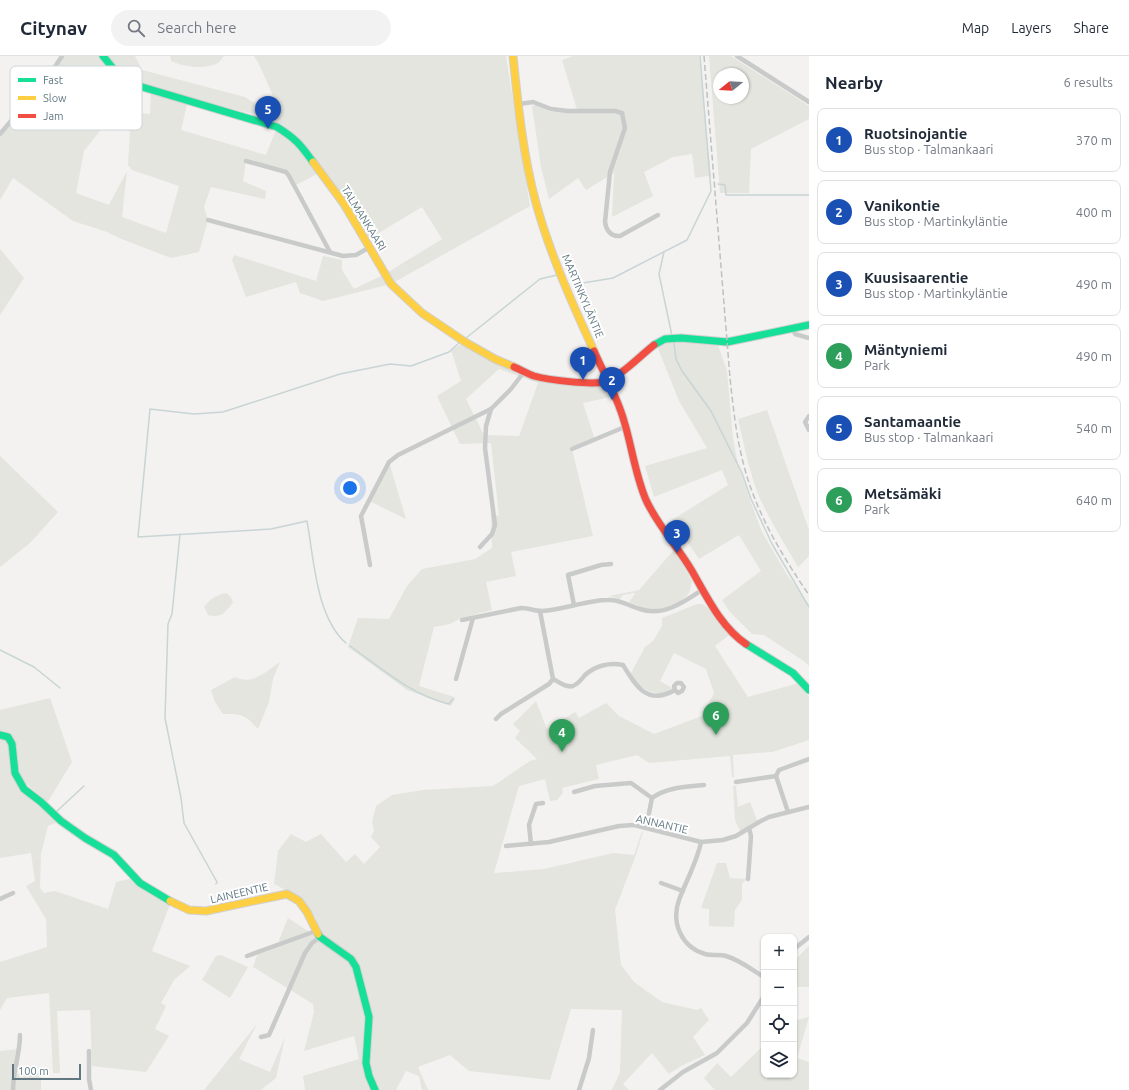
<!DOCTYPE html>
<html lang="en">
<head>
<meta charset="utf-8">
<style>
	body { margin:0; font-family:Ubuntu,sans-serif; background:#f2f2f3; color:#1f2937 }
	.controls { position:absolute; right:12px; bottom:12px; display:grid; overflow:hidden; border-radius:8px; box-shadow:0 1px 3px #0004 }
	.controls button { width:36px; height:36px; display:grid; place-items:center; padding:0; border:0; border-bottom:1px solid #e0e1e3; background:#fff; color:#1f2937; font:20px sans-serif }
	.compass { position:absolute; left:713px; top:12px; width:36px; height:36px; border-radius:50%; background:#fff; box-shadow:0 1px 3px #0004; rotate:252deg }
	.scale { position:absolute; left:12px; bottom:10px; width:69px; box-sizing:border-box; padding-left:4px; border:2px solid #617882; border-top:0; font-size:11px; line-height:14px; white-space:nowrap; color:#617882; -webkit-text-stroke:3px #fff; paint-order:stroke }
	.you { position:absolute; left:350px; top:432px; width:14px; height:14px; margin:-10px; border:3px solid #fff; border-radius:50%; background:#1a73e8; box-shadow:0 0 0 6px #1a73e833 }
	.badge { display:grid; place-items:center; width:26px; height:26px; border-radius:50%; background:#54606a; color:#fff; font-size:13px; font-weight:700 }
	.pin { position:absolute; translate:-50% -33px; filter:drop-shadow(0 1px 2px #0008) }
	.pin::after { content:''; position:absolute; top:21px; width:14px; height:12px; background:inherit; clip-path:polygon(0 0,100% 0,50% 100%) }
	.list { margin:0; padding:0; list-style:none }
	h2 { display:flex; justify-content:space-between; align-items:center; height:52px; margin:0; padding:0 16px; font-size:17px }
	h2 small { font-size:13px; font-weight:400; color:#747a83 }
	.list li { display:grid; grid-template-columns:26px 1fr auto; gap:12px; align-items:center; box-sizing:border-box; height:64px; margin:0 8px 8px; padding:0 8px; border:1px solid #e0e1e3; border-radius:8px }
	.list b { display:block; font-size:15px; white-space:nowrap }
	.list p { margin:0; font-size:13px; white-space:nowrap; color:#747a83 }
	.list em { font-size:13px; font-style:normal; color:#747a83 }
	.icon { flex:none; width:22px; height:22px; fill:none; stroke:currentColor; stroke-width:2; stroke-linecap:round; stroke-linejoin:round }
	.map { position:relative; flex:none; width:809px; height:1034px; overflow:hidden }
	header { display:flex; align-items:center; gap:24px; box-sizing:border-box; height:56px; padding:0 20px; background:#fff; border-bottom:1px solid #e0e1e3 }
	header strong { font-size:19px }
	nav { display:flex; gap:22px; margin-inline-start:auto; font-size:14px }
	.search { width:280px; height:36px; background:#f2f2f3; display:flex; align-items:center; gap:10px; box-sizing:border-box; padding:0 14px; border-radius:22px; color:#747a83; font-size:15px }
	main { display:flex }
	aside { flex:1; background:#fff }
	.map>svg:first-child { display:block }
	.green { fill:#e3e5de; fill-rule:evenodd }
	.lines { fill:none; stroke-linecap:round; stroke-linejoin:round }
	.stream { stroke:#c8d4d5; stroke-width:1.5 }
	.fast-casing { stroke:#cfd0d0; stroke-width:9 }
	.slow-casing { stroke:#cfd0d0; stroke-width:9 }
	.jam-casing { stroke:#cfd0d0; stroke-width:9 }
	.street { stroke:#c9cbcb; stroke-width:4.5 }
	.fast { stroke:#16e098; stroke-width:7 }
	.slow { stroke:#ffcf43; stroke-width:7 }
	.jam { stroke:#f24e42; stroke-width:7 }
	.rail { stroke:#bec1c1; stroke-width:1.5; stroke-dasharray:6 3; stroke-linecap:butt }
	.labels { text-anchor:middle; dominant-baseline:central; stroke-width:4; stroke-linejoin:round; paint-order:stroke }
	.street-label { font-size:11px; fill:#617882; stroke:#fff }
	.key { fill:#fff; stroke:#d0d6da; stroke-width:1 }
	.key-label { font-size:11px; fill:#617882 }
</style>
</head>
<body>
<header>
<strong>Citynav</strong>
<div class="search"><svg class="icon" aria-label="search" viewBox="0 0 24 24"><circle cx="10" cy="10" r="6"/><path d="M15 15l6 6"/></svg>Search here</div>
<nav><a>Map</a><a>Layers</a><a>Share</a></nav>
</header>
<main>
<div class="map">
<svg width="809" height="1034" viewBox="0 0 809 1034">
	<rect width="100%" height="100%" fill="#f3f2f0"/>
	<g class="green">
		<path d="M62,0h41l29,28v14l-34,-3 -2,26 35,4v-13l19,2 1,-24 37,10 -7,30 85,25 11,-28 21,14 -8,-11 -21,-12 -117,-30 -19,-8 -14,-11 -11,-13h27l7,14 103,27 16,10 8,11 12,-4 -22,-50 -5,-8h252l24,150 -139,78 -68,17 -23,-8 -4,-11 -50,15 -14,-37 2,-5 82,26 7,-25 19,4v10l12,19 31,-15 57,-35 -20,-32 -55,33 -1,9 -47,-76 -25,13 -9,-14 -39,-11 -3,20 23,10 -1,8 -54,-12 -7,20 4,13 -9,32 -28,6 -52,-20 -12,-6 -34,-11 -60,-43 -13,22v-66zM103,71l27,4 -2,34 4,5 47,16 -13,47 -44,-16 5,-46 -18,34 -33,-12 8,-42z"/>
		<path d="M170,0h54c-2,2 -4,6 -6,7 -13,7 -34,4 -47,-2z"/>
		<path d="M573,0h126l12,121 -3,-1 -13,2 -3,-24 -19,3 -29,15 9,24 -41,21 2,-44 -28,17 -8,-12 -29,21 -8,-32 -9,-61 4,-1 15,7 27,1 -16,-53z"/>
		<path d="M709,0h22l78,50v13l-58,30 -2,44h-29zM719,18h24v24h-24z"/>
		<path d="M0,193l24,29 -24,37v3z"/>
		<path d="M681,282l37,7 9,26 6,67 5,26 11,33 13,35 24,41 23,32v61l-4,-4 -41,-27 -12,-1 -22,-22 -8,-12 39,-29 -22,-36 -40,24 -27,-39 56,-35 -6,-15 -68,27 -9,-31 62,-18 -28,-47 -22,-55 -3,-1z"/>
		<path d="M465,286l73,38 6,1 3,-1 26,5 29,2 5,2 3,8 -27,6 12,37 -23,9 21,87 -82,16 5,24 -30,6 6,28 -31,8 -11,6 -16,3 -15,59 35,11 1,2 -4,7 -44,-16 -59,-43 10,-29 31,1 18,-33 15,-17 53,-10 17,-11 -1,-35 8,3 -8,-73 -31,1 -23,-48 24,-15 -10,-31zM499,313l39,14 -19,53 -35,-1 -18,-36z"/>
		<path d="M767,354l42,120v26l-11,11c-14,-24 -29,-48 -40,-73 -9,-24 -14,-49 -20,-75z"/>
		<path d="M0,400l58,56 -28,31 -30,24z"/>
		<path d="M389,406l17,57 -37,-18z"/>
		<path d="M673,495l10,14 9,16c-1,3 -1,8 -3,12 -6,9 -25,17 -36,16 -8,0 -16,-3 -24,-7l6,-8 -1,-1 -11,2 -3,4 -11,-3 30,-6z"/>
		<path d="M226,537l5,4 2,6c-9,10 -11,15 -25,12l-4,-8c6,-8 12,-12 22,-14z"/>
		<path d="M697,548h6l4,3 22,28 -14,11 33,51 51,-14 10,14v43l-37,12 -39,3 1,22h-2l-2,-21 -81,7 -12,-8 -41,10 3,14 -37,9 1,5 -6,7 -7,1 -5,-22 -26,7 -25,87 50,-4 69,-16 21,2 8,-24 1,1 -7,23 -21,55 6,55 13,17 28,20 35,8 4,-2 8,12 -16,17 12,18 -24,11 -12,8 -17,-21 -29,31 6,6h-17l8,-18 2,-62 -51,-1 -21,71 -81,-9 -19,-16 -32,12 10,23h-6l-3,-14 -13,-5 -10,19h-91l-2,-14 56,-17 -5,-23 -50,15 10,-39 -1,-8 -60,-37 5,-15 22,-6 -1,-6 9,-22 32,21 -4,-21 -15,-20 -27,-14 4,-33 13,-17 15,8 15,-8 25,28 9,-8 9,10 16,-17 -9,-10 3,-6 -2,-9 4,-16 16,-11 31,-5 70,-4 37,-25 7,-2 -22,-21 5,-7 -7,-7 23,-23 11,28 28,-17 4,6 27,-15 13,13 35,18 48,-18 12,-23 -8,-24 -32,-16 -14,28 12,7c-9,11 -29,3 -37,-7 -2,-2 -3,-6 -4,-8l14,-26 8,-6 9,-15v-8z"/>
		<path d="M280,606l-7,17 -4,23 -11,27c-13,-14 -15,-15 -35,-15l-8,-12 -4,-12 24,-13c17,9 31,-6 45,-15z"/>
		<path d="M50,642l22,64 -25,41 -30,-28 7,14 37,32 -13,5 -7,28 -1,34 4,5 11,-2 53,18 8,-27 18,-4 37,24 -19,49 38,15 -16,14 -13,23 5,3 -11,23 14,7 -23,36 -54,-6 -2,-56 -33,1 3,62h-7l-4,-80 -42,5 -7,12v-48l47,-15 -1,-28 -20,-33 9,-5 -4,-28 -31,5v-148z"/>
		<path d="M733,730h3l2,21 12,-5 7,18 -17,11 -5,-11z"/>
		<path d="M717,807h9l4,15 18,1 -6,4v17l-7,10 -1,17 -25,-1v-17l-8,-1z"/>
		<path d="M809,890v41h-12l-3,-2v-24z"/>
		<path d="M221,899l27,12 -18,31 -28,-18 14,-24z"/>
		<path d="M809,961l-12,41 12,4v28h-94l-11,-12 13,-15 14,14 33,-32v30h30v-53l3,-2z"/>
		<path d="M257,968l-18,35 31,13 15,-35 -9,41 -15,12h-57z"/>
		<path d="M20,993l-5,25 26,-1v17h-41v-39z"/>
	</g>
	<g class="lines">
		<g class="stream">
			<path d="M718,128l7,1 1,10h83"/>
			<path d="M664,196l-5,22 13,62"/>
			<path d="M571,215l12,12 30,-5 74,-38 24,-49 -11,-135"/>
			<path d="M466,282l74,-59 17,-4"/>
			<path d="M674,287l2,16 6,12 29,40 31,62 9,26 21,45 37,63"/>
			<path d="M608,312l3,6"/>
			<path d="M180,478l-8,80 -4,10 -3,94 16,80 3,25 33,59 -1,2"/>
			<path d="M346,587c-30,-26 -32,-84 -39,-122l-36,8 -133,8 12,-128 44,5 29,-2 117,-38 50,-10 21,2 38,-14 10,-9"/>
			<path d="M350,590c31,22 61,49 99,58l4,-5"/>
			<path d="M0,594l34,17 26,21"/>
			<path d="M56,756l28,-26"/>
		</g>
		<g class="fast-casing">
			<g id="fast">
				<path d="M103,0l13,16 16,12 145,43c19,12 23,17 36,35"/>
				<path d="M654,289l11,-6 16,-1 46,4 82,-17"/>
				<path d="M746,588l47,29 16,17"/>
				<path d="M0,679l8,2 4,7 3,29 9,16 17,13 20,19 24,17 29,17 26,28 30,18"/>
				<path d="M318,878l2,3 31,22 5,8 13,50 -3,46 3,13 6,14"/>
			</g>
		</g>
		<g class="slow-casing">
			<g id="slow">
				<path d="M513,0c5,49 10,99 23,147 14,51 36,100 58,148"/>
				<path d="M313,106l31,42 47,80 31,29 43,29 30,17 19,8"/>
				<path d="M170,845l19,9 17,1 81,-17 12,7 8,11 11,22"/>
			</g>
		</g>
		<g class="jam-casing">
			<g id="jam">
				<path d="M594,295c10,23 23,45 30,70 8,26 11,53 22,79 12,26 32,47 46,71 15,26 29,56 54,73"/>
				<path d="M514,311c7,3 14,7 20,9 14,4 62,10 74,5 15,-7 32,-25 46,-36"/>
			</g>
		</g>
		<g class="street">
			<path d="M737,0l72,46"/>
			<path d="M519,48l14,-2 18,7 17,2h47l7,2 3,15 -15,44 -5,50c1,8 6,15 15,14l38,-21"/>
			<path d="M0,78l51,-61 11,-17"/>
			<path d="M246,105l40,11 3,4 41,76"/>
			<path d="M208,164l135,36 13,-1 14,-8"/>
			<path d="M793,273l2,5 14,4"/>
			<path d="M809,360l-4,6 4,8"/>
			<path d="M572,393l55,-23"/>
			<path d="M480,491l12,-13 3,-9 -10,-77 1,-22 5,-17"/>
			<path d="M370,509l-9,-49 28,-54 9,-7 93,-46 20,-20 13,-17"/>
			<path d="M574,549l-6,-30 33,-10 10,-1"/>
			<path d="M462,564l59,-12c7,0 14,3 21,3 20,-1 45,-11 66,-11 12,-1 21,6 32,9 23,8 44,-7 62,-19"/>
			<path d="M456,623l17,-61"/>
			<path d="M553,623c6,3 13,9 20,7 5,-2 9,-7 12,-11 10,-9 24,-13 38,-10 13,21 24,41 52,25"/>
			<path d="M677,627h4l3,4 -2,4 -4,2 -3,-3 -1,-4z"/>
			<path d="M496,663l5,-5 48,-30 4,-5 -13,-68"/>
			<path d="M776,720l3,-6 30,-11"/>
			<path d="M736,726l40,-6 12,36"/>
			<path d="M574,736l21,-6 36,-3 21,15 -6,30"/>
			<path d="M652,742c15,-11 34,-11 52,-13"/>
			<path d="M701,786c-4,20 -15,39 -22,58 -8,22 2,47 26,54 7,2 14,0 21,2 14,4 26,14 38,21"/>
			<path d="M531,788l-2,-19 7,-21 7,-1"/>
			<path d="M506,790l43,-4 70,-16 15,-1 12,3 55,14 22,-2 13,-4 23,-14 10,-5 40,-10"/>
			<path d="M748,823l3,-43 -2,-8"/>
			<path d="M661,827l22,8"/>
			<path d="M0,843l13,-6"/>
			<path d="M794,893l15,-12"/>
			<path d="M247,900l69,-25"/>
			<path d="M261,981l8,-2 36,-82 7,-10 8,-6"/>
			<path d="M89,995v28l2,11"/>
			<path d="M13,1034c0,-19 7,-36 7,-55"/>
			<path d="M579,1034l10,-32 4,-28"/>
			<path d="M660,1034l23,-18 34,-19 30,-30 17,-27"/>
		</g>
		<use href="#fast" class="fast"/>
		<use href="#slow" class="slow"/>
		<use href="#jam" class="jam"/>
		<path class="rail" d="M704,0l26,322c3,28 6,57 13,84 12,49 38,92 66,133"/>
	</g>
	<g class="labels">
		<g class="street-label">
			<text transform="translate(364 162) rotate(58)">TALMANKAARI</text>
			<text transform="translate(583 240) rotate(67)">MARTINKYLÄNTIE</text>
			<text transform="translate(662 768) rotate(13)">ANNANTIE</text>
			<text transform="translate(239 837) rotate(-13)">LAINEENTIE</text>
		</g>
	</g>
	<rect x="10" y="10" width="132" height="64" rx="6" class="key"/>
	<rect x="18" y="22" width="18" height="4" fill="#16e098"/>
	<rect x="18" y="40" width="18" height="4" fill="#ffcf43"/>
	<rect x="18" y="58" width="18" height="4" fill="#f24e42"/>
	<g class="key-label">
		<text x="43" y="28">Fast</text>
		<text x="43" y="46">Slow</text>
		<text x="43" y="64">Jam</text>
	</g>
</svg>
<div class="controls">
<button>+</button>
<button>−</button>
<button><svg class="icon" aria-label="locate" viewBox="0 0 24 24"><circle cx="12" cy="12" r="6"/><path d="M12 2v4M12 18v4M2 12h4M18 12h4"/></svg></button>
<button><svg class="icon" aria-label="layers" viewBox="0 0 24 24"><path d="M12 4l9 5-9 5-9-5zM3 14l9 5 9-5"/></svg></button>
</div>
<svg class="compass" viewBox="-18 -18 36 36"><path d="M0-13l5 13h-10z" fill="#e53935"/><path d="M0 13l5-13h-10z" fill="#747a83"/></svg>
<div class="scale">100 m</div>
<div class="you"></div>
<div class="pin badge" style="left:583px;top:324px;background:#1a4fb4">1</div>
<div class="pin badge" style="left:612px;top:344px;background:#1a4fb4">2</div>
<div class="pin badge" style="left:677px;top:497px;background:#1a4fb4">3</div>
<div class="pin badge" style="left:562px;top:696px;background:#2e9e5b">4</div>
<div class="pin badge" style="left:268px;top:73px;background:#1a4fb4">5</div>
<div class="pin badge" style="left:716px;top:679px;background:#2e9e5b">6</div>
</div>
<aside>
<h2>Nearby<small>6 results</small></h2>
<ul class="list">
<li><span class="badge" style="background:#1a4fb4">1</span><div><b>Ruotsinojantie</b><p>Bus stop · Talmankaari</p></div><em>370 m</em></li>
<li><span class="badge" style="background:#1a4fb4">2</span><div><b>Vanikontie</b><p>Bus stop · Martinkyläntie</p></div><em>400 m</em></li>
<li><span class="badge" style="background:#1a4fb4">3</span><div><b>Kuusisaarentie</b><p>Bus stop · Martinkyläntie</p></div><em>490 m</em></li>
<li><span class="badge" style="background:#2e9e5b">4</span><div><b>Mäntyniemi</b><p>Park</p></div><em>490 m</em></li>
<li><span class="badge" style="background:#1a4fb4">5</span><div><b>Santamaantie</b><p>Bus stop · Talmankaari</p></div><em>540 m</em></li>
<li><span class="badge" style="background:#2e9e5b">6</span><div><b>Metsämäki</b><p>Park</p></div><em>640 m</em></li>
</ul>
</aside>
</main>
</body>
</html>
